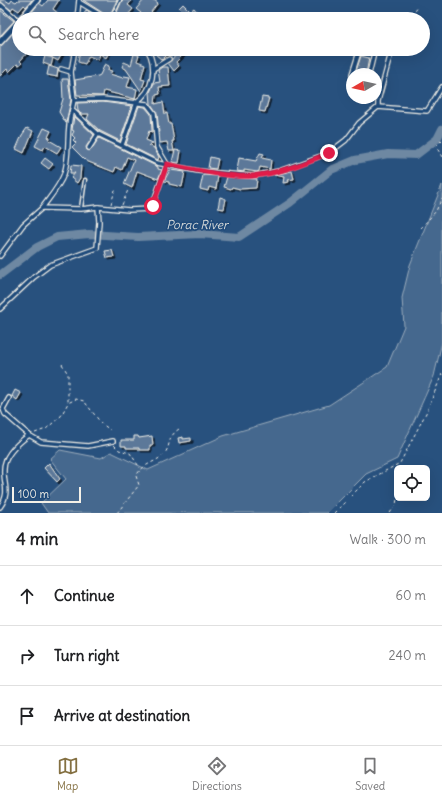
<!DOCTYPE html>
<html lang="en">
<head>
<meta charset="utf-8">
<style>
	body { margin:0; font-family:Delius,sans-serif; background:#f2f2f2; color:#202124 }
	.controls { position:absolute; right:12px; bottom:12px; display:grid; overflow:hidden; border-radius:6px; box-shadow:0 4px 16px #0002 }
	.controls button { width:36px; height:36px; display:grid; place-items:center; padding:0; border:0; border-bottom:1px solid #e0e0e0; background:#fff; color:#202124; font:20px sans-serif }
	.compass { position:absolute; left:346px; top:68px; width:36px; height:36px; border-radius:50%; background:#fff; box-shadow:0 4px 16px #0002; rotate:261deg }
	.scale { position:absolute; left:12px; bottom:10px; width:69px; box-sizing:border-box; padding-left:4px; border:2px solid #f4f1e8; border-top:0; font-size:11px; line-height:14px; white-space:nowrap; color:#f4f1e8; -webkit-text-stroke:3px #1f4a7a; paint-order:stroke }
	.stop { position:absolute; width:12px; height:12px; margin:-9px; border:3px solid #e11d48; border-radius:50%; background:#fff }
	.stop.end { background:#e11d48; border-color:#fff; box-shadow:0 1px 4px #0008 }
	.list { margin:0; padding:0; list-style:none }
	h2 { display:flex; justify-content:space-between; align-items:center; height:52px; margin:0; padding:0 16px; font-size:17px }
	h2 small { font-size:13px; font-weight:400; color:#757577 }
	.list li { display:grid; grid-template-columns:26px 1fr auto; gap:12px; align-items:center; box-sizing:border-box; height:60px; padding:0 16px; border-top:1px solid #e0e0e0 }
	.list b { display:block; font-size:15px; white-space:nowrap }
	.list em { font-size:13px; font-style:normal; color:#757577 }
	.icon { flex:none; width:22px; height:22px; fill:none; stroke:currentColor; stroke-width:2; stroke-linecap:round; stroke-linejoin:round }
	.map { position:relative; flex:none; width:442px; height:513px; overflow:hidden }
	.search { position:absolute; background:#fff; box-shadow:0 4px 16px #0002; left:12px; right:12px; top:12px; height:44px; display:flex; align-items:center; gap:10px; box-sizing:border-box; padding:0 14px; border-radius:22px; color:#757577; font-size:15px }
	.sheet { height:232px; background:#fff }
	nav { display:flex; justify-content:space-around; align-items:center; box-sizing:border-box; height:56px; border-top:1px solid #e0e0e0; background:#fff; font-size:11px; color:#757577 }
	nav a { display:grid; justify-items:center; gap:2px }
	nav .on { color:#847042 }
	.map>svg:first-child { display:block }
	.green { fill:#45688e; stroke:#9cacbb }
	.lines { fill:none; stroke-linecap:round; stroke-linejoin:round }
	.river { stroke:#6e88a2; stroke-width:8 }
	.building { fill:#5b7899; stroke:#f4f1e8; filter:url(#shadow) }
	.lane-casing { stroke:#f4f1e8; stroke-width:5 }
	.street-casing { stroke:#f4f1e8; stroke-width:6 }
	.secondary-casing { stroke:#f4f1e8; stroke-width:8 }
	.path { stroke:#f4f1e8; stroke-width:1; stroke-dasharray:3 3; stroke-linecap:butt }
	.lane { stroke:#1f4a7a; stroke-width:2 }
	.street { stroke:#1f4a7a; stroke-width:3.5 }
	.secondary { stroke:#1f4a7a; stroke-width:5 }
	.route { stroke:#e11d48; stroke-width:5 }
	.labels { text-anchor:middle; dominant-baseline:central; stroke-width:3; stroke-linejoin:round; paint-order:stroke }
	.water-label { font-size:12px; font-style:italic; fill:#d9dcda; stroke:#1f4a7a }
</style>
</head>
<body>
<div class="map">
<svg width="442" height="513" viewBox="0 0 442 513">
	<defs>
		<filter id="shadow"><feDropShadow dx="2" dy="2" stdDeviation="0" flood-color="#0009"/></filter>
	</defs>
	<rect width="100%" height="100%" fill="#28517e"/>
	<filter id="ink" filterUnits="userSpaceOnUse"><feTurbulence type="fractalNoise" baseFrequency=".025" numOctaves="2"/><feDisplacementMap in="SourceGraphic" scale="8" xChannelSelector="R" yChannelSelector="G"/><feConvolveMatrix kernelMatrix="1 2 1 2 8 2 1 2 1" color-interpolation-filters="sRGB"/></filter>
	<g filter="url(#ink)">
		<path class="green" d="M442,185v157l-8,34 -37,83 -31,15 -39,39h-279l-7,-10 25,-24 -16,-20 10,-9 41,8 10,-6 37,18 75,-34 106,-31 58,-38 17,-41 -2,-28 8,-33z"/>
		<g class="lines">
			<path class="river" d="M0,275l37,-28 20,-10 32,-3 49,3 62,-3 39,3 51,-34 41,-33 24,-10 33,-6 28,1 21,-16 5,-10"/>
		</g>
		<g class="building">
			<path d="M0,0h5l5,3 2,-3 4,2 2,-2h14l-6,7 -2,-2 -5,6 -6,-4 -2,3 -11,-8z"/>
			<path d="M48,0h11l-6,9 7,6 -3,4h-31l13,-16 4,3z"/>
			<path d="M83,0h34l-8,17z"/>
			<path d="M122,0h10l-4,5 5,4 -6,7 4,3h-13l-3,-2z"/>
			<path d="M144,0h10l4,3 -7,9 9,7h-23l4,-6 -5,-4z"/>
			<path d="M183,4l7,7 4,-3 7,9 -3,2 -1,-2 -6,2 -12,-11z"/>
			<path d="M0,10l14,11 -14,15z"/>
			<path d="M86,10l15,9h-19z"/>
			<path d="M19,27v22h12l-11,12 2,2 -3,2 -2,-1 -8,8 -2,-3 -7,7v-30z"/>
			<path d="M56,49l7,3 -5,9 -7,-4z"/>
			<path d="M80,49h29l-1,2 1,1 -3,6 -6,-4 -2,6 -9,-4 -4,8 -7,-2z"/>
			<path d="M152,49h21l-11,11 -8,-7 1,-1z"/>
			<path d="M183,49h6l-13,13 3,4 -5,5 -6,-8z"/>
			<path d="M134,54l5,1 -2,6 8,3 -4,15 4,1 -4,11 -15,-22 -4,-2 2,-5 7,3z"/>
			<path d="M45,56l8,2 -2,8 -8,-3z"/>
			<path d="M361,56l8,2 -3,16h-11z"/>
			<path d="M105,64l4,2 -1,4 4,1 -2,3 13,4 1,-2 6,1 -3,10 10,2 -2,10 -31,-8 -1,5 -26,-1 -2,-15 23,-4 2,-1z"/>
			<path d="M49,66l9,3 -1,8 -10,-2z"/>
			<path d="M162,67h6l2,19 -11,1 1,7 -4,1 -1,9 8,-2 2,12 2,-1 2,11h2l3,17h-2l2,10h-5l-2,-9 -7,1 -3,-30 -6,-9 -1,-12 4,-9 6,-1 -2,-12z"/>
			<path d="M62,79h6l3,21 -5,23 -7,-11 4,-13z"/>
			<path d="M262,97l7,1 -4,14 -6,-1z"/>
			<path d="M103,102l29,4 -12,35 -20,-10 -13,-12 2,-5h-8l-3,-3 -1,-8z"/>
			<path d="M139,106l6,1 6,7 1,16v2l-3,-1 -3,9 7,3 -4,2 5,3 5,9 -1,3 -32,-16z"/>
			<path d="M74,116l20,19 -8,12 1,3h4l8,-12 59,29v2l4,1 -4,9 -21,-8 -5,17 -8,-4 10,-24 -7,-3 -5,13 -6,-3 -2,5 -28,-11 -14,-14 4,-4 -3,-3 2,-2 -3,-3 2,-4 -2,-1z"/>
			<path d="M27,128l6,3 -9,22 -8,-4 6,-14z"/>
			<path d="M44,128l7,3 -3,6 2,1 -1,2 12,7 -4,6 -12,-7 -2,4 -8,-4z"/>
			<path d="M175,150l6,1 -2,12 -7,-1z"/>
			<path d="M260,153l4,1 -2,4 9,2 -1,9 -10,-2 -1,4 -2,1 -13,-2v2l-7,-1 2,-13 17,3z"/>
			<path d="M210,157l8,2 -2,10 -8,-1z"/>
			<path d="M45,158l8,6 -4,5 -8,-6z"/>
			<path d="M71,165l10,1 -1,12 -3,5 -6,-5 4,-5h-5z"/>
			<path d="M170,170l15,2 -3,15 -13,-3v-2l-5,-1z"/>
			<path d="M292,171l2,8 -6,1 1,2 -6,1 1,-6 -10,-2z"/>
			<path d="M203,175l15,1 -2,13 -7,-2 -1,4 -8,-2z"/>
			<path d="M227,177l30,2 -1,9 -16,1 -8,-2 -1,2 -7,-2z"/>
			<path d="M220,197l6,2 -2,10 -6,-1z"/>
			<path d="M112,250l2,7 -7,1 -2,-7z"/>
			<path d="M15,390l6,3 -4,7 -5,-4z"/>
			<path d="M134,436h4l1,2 13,-2 1,9h-3v5h-11v-2h-13v-2h-5v-6h13z"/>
			<path d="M183,437v2l8,-1v3l-12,2 -1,-5z"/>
			<path d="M49,463l11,16 -3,3 -13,-14z"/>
		</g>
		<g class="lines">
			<g class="lane-casing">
				<g id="lane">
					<path d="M111,19l9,-19"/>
					<path d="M81,208l4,-28"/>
				</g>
			</g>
			<g class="street-casing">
				<g id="street">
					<path d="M79,2l28,17"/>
					<path d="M0,7l1,-2 18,16"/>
					<path d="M77,19l2,-19"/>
					<path d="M75,49l-4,23 3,28 -2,10 26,24 59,29 41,8 54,5 27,-5 50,-18 17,-13 13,-17 19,-16 49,4 15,-24"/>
					<path d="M61,69l10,3"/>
					<path d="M153,69l16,-10"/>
					<path d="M352,74l8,-25"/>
					<path d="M369,74l6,-25"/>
					<path d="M352,75v8"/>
					<path d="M136,102c17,-11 22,-35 11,-53"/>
					<path d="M378,107v-6l14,-52"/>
					<path d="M72,110c-7,21 -1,44 -8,64 -5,13 -14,23 -22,34l39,1 17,-2 31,3 22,-1 16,-45 -10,-17 -3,-34 -7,-9 -44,-5 -29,1"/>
					<path d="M122,145l15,-43"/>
					<path d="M89,148l9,-14"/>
					<path d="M0,256l23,-31 19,-17"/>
					<path d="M0,309l34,-32 16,-12 47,-17 2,-26 -1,-15"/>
					<path d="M9,398l-6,11 2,5 24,21 12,7 47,4 25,-5"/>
					<path d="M0,507c11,-15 3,-23 4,-38 0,-14 14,-26 25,-34"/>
				</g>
			</g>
			<g class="secondary-casing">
				<g id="secondary">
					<path d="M21,19l16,-19"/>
					<path d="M0,42l19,-21"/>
				</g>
			</g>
			<g class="path">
				<path d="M406,19l13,-12"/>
				<path d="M442,140l-6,6 6,11"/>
				<path d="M111,204l4,-14"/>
				<path d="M122,205l6,-15"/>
				<path d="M421,228l15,-17 6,-13"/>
				<path d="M62,364l6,10v28"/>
				<path d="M35,433l11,-4 15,-13 7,-13 8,-4 8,2 17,22 9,7"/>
				<path d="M114,445l5,5 11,3 10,15"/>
				<path d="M117,513l22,-28 -3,-9c8,-14 21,-13 29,-23 6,-8 2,-16 14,-24"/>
				<path d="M334,513l31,-31 35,-19 27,-52 15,-37"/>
				<path d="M390,513l6,-8 1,-7"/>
			</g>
			<use href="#lane" class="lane"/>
			<use href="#street" class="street"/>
			<use href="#secondary" class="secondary"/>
		</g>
	</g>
	<g class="lines" filter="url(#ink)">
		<path class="route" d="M153,206l14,-42c23,5 63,14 85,12 26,-2 53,-13 77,-23"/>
	</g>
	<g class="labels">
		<g class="water-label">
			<text x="197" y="224">Porac River</text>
		</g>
	</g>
</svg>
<div class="controls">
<button><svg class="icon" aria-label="locate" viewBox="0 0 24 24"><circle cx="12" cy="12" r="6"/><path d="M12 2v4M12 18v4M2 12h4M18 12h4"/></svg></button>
</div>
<svg class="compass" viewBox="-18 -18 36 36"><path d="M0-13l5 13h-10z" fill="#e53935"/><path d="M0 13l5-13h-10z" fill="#757577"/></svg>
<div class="scale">100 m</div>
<div class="stop" style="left:153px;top:206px"></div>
<div class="stop end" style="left:329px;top:153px"></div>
<div class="search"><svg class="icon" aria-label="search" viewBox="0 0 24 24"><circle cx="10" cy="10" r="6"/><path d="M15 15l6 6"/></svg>Search here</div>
</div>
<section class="sheet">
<h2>4 min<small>Walk · 300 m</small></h2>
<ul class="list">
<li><svg class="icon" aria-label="ahead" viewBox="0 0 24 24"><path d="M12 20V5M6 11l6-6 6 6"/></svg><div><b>Continue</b></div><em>60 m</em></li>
<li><svg class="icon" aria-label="right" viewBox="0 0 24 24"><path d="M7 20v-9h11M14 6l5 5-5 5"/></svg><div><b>Turn right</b></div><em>240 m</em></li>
<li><svg class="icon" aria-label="arrive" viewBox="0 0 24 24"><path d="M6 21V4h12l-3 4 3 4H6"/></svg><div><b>Arrive at destination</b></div></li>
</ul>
</section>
<nav>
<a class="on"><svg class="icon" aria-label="map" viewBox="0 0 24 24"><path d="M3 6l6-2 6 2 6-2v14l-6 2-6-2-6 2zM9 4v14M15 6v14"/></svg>Map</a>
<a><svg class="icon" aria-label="directions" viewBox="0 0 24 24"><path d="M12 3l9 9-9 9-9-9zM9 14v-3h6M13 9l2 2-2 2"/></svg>Directions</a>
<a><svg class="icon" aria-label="saved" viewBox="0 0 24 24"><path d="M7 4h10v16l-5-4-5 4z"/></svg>Saved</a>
</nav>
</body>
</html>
